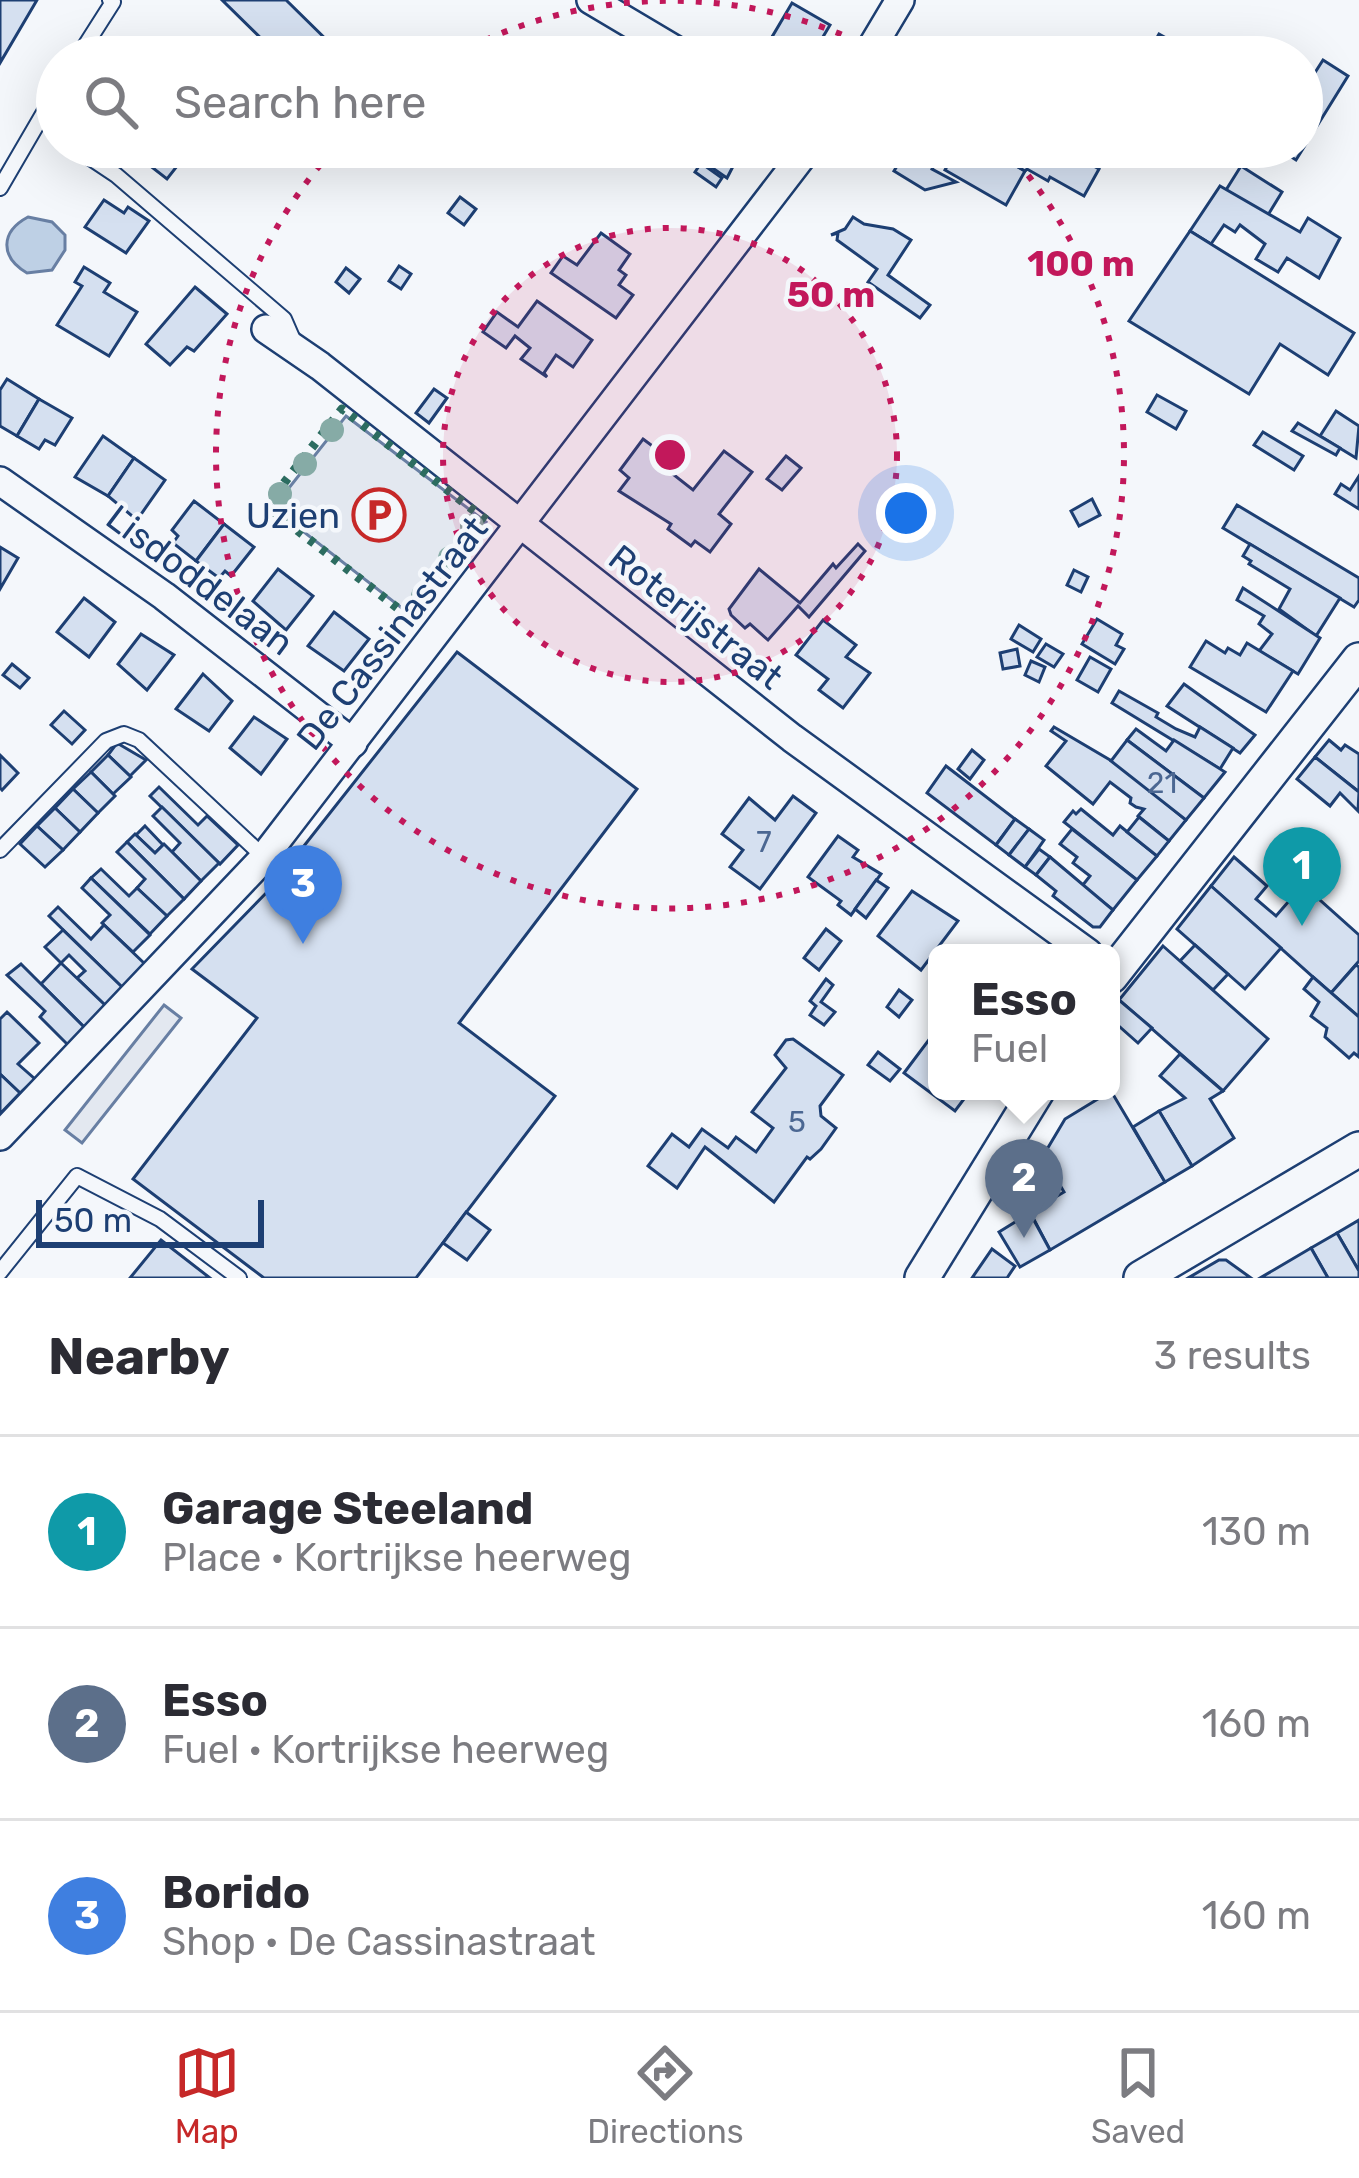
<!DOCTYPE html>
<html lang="en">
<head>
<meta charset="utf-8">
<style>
	body { margin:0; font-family:Rubik,sans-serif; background:#f2f2f3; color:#2b2b33 }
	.scale { position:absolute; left:36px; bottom:30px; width:228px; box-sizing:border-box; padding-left:12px; border:6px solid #1d3f73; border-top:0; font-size:33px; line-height:42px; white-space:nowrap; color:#1d3f73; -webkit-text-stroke:9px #f4f7fb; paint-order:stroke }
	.you { position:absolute; left:906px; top:513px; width:42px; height:42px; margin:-30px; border:9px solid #fff; border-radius:50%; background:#1a73e8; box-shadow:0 0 0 18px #1a73e833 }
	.badge { display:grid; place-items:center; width:78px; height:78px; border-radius:50%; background:#c62828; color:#fff; font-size:39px; font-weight:700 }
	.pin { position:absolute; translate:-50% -99px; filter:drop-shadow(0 3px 6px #0008) }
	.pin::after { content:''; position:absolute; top:63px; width:42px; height:36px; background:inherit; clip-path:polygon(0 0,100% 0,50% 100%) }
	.popup { position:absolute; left:928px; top:944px; width:192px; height:156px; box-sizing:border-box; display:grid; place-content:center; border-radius:18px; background:#fff; filter:drop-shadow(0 3px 9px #0005); font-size:39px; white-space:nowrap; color:#7c7c81 }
	.popup b { font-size:45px; color:#2b2b33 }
	.popup::after { content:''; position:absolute; left:50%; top:100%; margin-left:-24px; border:24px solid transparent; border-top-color:#fff }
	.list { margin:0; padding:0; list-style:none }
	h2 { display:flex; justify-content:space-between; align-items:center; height:156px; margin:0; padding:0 48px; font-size:51px }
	h2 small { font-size:39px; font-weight:400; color:#7c7c81 }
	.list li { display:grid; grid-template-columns:78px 1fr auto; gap:36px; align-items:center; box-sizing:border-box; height:192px; padding:0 48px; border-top:3px solid #e1e1e2 }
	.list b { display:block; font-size:45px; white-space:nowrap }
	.list p { margin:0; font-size:39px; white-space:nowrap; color:#7c7c81 }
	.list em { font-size:39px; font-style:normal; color:#7c7c81 }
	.icon { flex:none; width:66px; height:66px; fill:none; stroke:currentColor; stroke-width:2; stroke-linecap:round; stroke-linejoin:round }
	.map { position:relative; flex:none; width:1359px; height:1278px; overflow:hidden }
	.search { position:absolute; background:#fff; box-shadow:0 12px 48px #0002; left:36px; right:36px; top:36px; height:132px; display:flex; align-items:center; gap:30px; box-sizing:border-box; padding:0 42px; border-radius:66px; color:#7c7c81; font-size:45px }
	.sheet { height:732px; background:#fff }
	nav { display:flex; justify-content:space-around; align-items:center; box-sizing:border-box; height:168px; border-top:3px solid #e1e1e2; background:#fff; font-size:33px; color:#7c7c81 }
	nav a { display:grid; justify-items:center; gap:6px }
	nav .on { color:#c62828 }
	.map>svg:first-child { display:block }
	.parking { fill:#e3e8f0; stroke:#687fa3; stroke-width:3 }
	.water { fill:#bed0e5; stroke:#687fa3; stroke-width:3 }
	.building { fill:#d5e0f0; stroke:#1d3f73; stroke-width:3 }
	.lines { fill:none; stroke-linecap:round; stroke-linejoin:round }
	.service-casing { stroke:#1d3f73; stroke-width:18 }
	.minor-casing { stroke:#1d3f73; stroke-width:32 }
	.tertiary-casing { stroke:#1d3f73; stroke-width:38 }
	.service { stroke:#f4f7fb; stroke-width:14 }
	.minor { stroke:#f4f7fb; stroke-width:27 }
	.tertiary { stroke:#f4f7fb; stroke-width:33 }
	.hedge { stroke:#2c6c60; stroke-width:9; stroke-dasharray:6 9; stroke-linecap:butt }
	.tree { fill:#86aba6 }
	.ring { fill:none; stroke:#c2185b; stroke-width:6; stroke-dasharray:6 12 }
	.labels { text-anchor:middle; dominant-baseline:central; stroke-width:9; stroke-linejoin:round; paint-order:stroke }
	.number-label { font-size:30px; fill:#4b6792 }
	.poi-label { font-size:36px; fill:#1d3f73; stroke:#f4f7fb; text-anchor:end }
	.street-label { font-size:36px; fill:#1d3f73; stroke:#f4f7fb }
	.centre { fill:#c2185b; stroke:#f4f7fb; stroke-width:6 }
	.ring-label { font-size:36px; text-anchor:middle; font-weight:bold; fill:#c2185b; stroke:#f4f7fb; stroke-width:9; stroke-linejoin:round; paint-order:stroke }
</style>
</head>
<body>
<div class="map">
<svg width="1359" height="1278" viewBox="0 0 1359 1278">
	<rect width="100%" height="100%" fill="#f4f7fb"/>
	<g class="parking">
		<path d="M346,416l140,106 -74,94 -139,-108z"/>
		<path d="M164,1005l17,13 -99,125 -17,-13z"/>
	</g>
	<path class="water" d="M28,217l24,5 13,13v15l-13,20 -25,3c-27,-16 -27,-41 1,-56z"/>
	<g class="building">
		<path d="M0,0h37l-37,63z"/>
		<path d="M222,0h64l58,57h-64z"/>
		<path d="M792,3l38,22 -19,32 -39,-20z"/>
		<path d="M1159,34l18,10 -8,13 -17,-11z"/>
		<path d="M772,37l35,20h-46z"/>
		<path d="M1323,60l25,16 -52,84 -20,-13h26v-54z"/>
		<path d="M126,147h66l-25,32z"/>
		<path d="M743,147l-16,31 -42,-29 1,-2z"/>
		<path d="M958,147h26l41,24 -19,34 -61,-35z"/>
		<path d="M984,147h75l40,22 -15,27 -34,-19 -2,4 -21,-12 -2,2z"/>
		<path d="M908,148l27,15 -3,6 24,13 -31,8 -31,-19z"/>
		<path d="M701,163l21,15 -6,9 -21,-15z"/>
		<path d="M1241,166l41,26 -14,23 -42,-25z"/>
		<path d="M1220,186l80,46 8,-14 32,20 -21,40 -32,-20 -9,14 -22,-13 9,-15 -25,-19 -5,7 -11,-7 -13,19 -21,-13z"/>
		<path d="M460,197l16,12 -12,16 -16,-12z"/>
		<path d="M104,200l20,13 4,-6 21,14 -23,32 -41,-26z"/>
		<path d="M853,217l11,7 29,5 18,11 -23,35 42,30 -10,13 -52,-36 9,-13 -40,-29 1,-7 -7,2 14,-6z"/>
		<path d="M1190,231l164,102 -26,42 -48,-31 -31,50 -120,-73z"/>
		<path d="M601,233l29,21 -11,16 7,5 -7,10 14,10 -17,23 -65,-45 12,-17 14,9z"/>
		<path d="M399,266l12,8 -10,15 -12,-8z"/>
		<path d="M84,267l26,16 -6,9 33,20 -28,44 -52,-31 25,-39 -7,-4z"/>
		<path d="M346,268l14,11 -11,14 -13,-11z"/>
		<path d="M195,287l32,27 -33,37 -7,-4 -17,18 -24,-21z"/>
		<path d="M537,301l55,39 -19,27 -17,-12 -12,18 3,4 -26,-18 9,-11 -15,-12 -9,12 -23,-16 14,-20 21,15z"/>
		<path d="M7,379l32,20 -22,37 -17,-10v-36z"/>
		<path d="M434,389l13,9 -18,25 -13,-10z"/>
		<path d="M1157,395l29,16 -10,18 -29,-17z"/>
		<path d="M39,399l33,19 -17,27 -10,-5 -6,9 -22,-13z"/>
		<path d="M1336,411l23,15 -3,32 -36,-22z"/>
		<path d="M1298,423l42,25 -4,7 -44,-24z"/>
		<path d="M1263,432l40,24 -9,14 -40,-25z"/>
		<path d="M103,436l31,22 -26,38 -33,-19z"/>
		<path d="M643,439l23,17 -6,8 33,26 31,-39 28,21 -33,42 12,10 -21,28 -15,-11 -4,5 -23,-17 3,-5 -52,-33 10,-13 -9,-8z"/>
		<path d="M786,456l15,12 -19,22 -15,-11z"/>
		<path d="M134,458l31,22 -28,40 -29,-24z"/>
		<path d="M1359,476v33l-24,-15 6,-10 9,6z"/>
		<path d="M1092,499l8,16 -21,11 -8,-15z"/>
		<path d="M194,501l30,23 -28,37 -23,-18 5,-7 -6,-6z"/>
		<path d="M1237,505l122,73v22l-5,7 -131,-79z"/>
		<path d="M224,524l30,23 -23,29 -6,-5 -6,7 -23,-17z"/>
		<path d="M858,544l7,7 -56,66 -11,-11 -30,34 -18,-16 -5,4 -14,-13 -2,-6 30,-40 41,34 33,-39 3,4z"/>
		<path d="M1250,544l90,54 -24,38 -37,-27 11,-20 -41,-25 2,-3 -8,-5z"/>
		<path d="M0,547l18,11 -18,31z"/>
		<path d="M278,569l35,27 -27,34 -33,-29z"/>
		<path d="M1074,570l14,7 -7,15 -14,-7z"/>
		<path d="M1243,588l77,50 -22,36 -39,-23 13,-17 -13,-10 5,-8 -27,-16z"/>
		<path d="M84,598l31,24 -26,35 -32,-25z"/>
		<path d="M334,612l35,27 -25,32 -36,-25z"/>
		<path d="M1097,619l25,15 -6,11 8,4 -9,15 -33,-20z"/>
		<path d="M823,620l33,25 -10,12 24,16 -27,35 -24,-18 9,-11 -32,-24z"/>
		<path d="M1019,625l22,14 -8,13 -22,-13z"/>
		<path d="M141,634l33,21 -27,35 -29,-26z"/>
		<path d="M1206,641l19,12 3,-5 12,7 7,-12 46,28 -27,41 -76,-45z"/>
		<path d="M1046,644l17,10 -9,13 -17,-10z"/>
		<path d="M1017,649l3,17 -17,3 -3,-16z"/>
		<path d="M457,652l180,137 -178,234 96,73 -139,182h-152l-131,-99 124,-161 -65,-49 78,-80z"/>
		<path d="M1090,657l21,12 -13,23 -21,-12z"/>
		<path d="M1031,661l14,6 -6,15 -14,-7z"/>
		<path d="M12,664l17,14 -9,10 -17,-13z"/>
		<path d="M203,674l29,27 -23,30 -33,-22z"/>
		<path d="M1184,684l71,51 -15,18 -73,-47z"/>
		<path d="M1119,691l39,22 -2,4 20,12 19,8 5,-10 33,21 -13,21 -108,-66z"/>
		<path d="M64,711l21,19 -13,14 -21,-19z"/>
		<path d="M254,717l33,22 -26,35 -31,-26z"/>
		<path d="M1054,727l68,40 64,53 -17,21 -31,-25 6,-7 -8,-2 -6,-4 1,-5 -21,-16 -17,22 -47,-38 20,-25 -15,-10z"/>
		<path d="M1136,729l30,22 8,-11 51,32 -21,26 -77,-58z"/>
		<path d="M1127,740l77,58 -18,22 -75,-59z"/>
		<path d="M1329,740l12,10 4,-5 14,9v38l-44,-35z"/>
		<path d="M117,743l29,17 -16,16 -22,-21z"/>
		<path d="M972,750l12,10 -14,19 -12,-10z"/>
		<path d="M0,755l18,18 -16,17 -2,-2z"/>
		<path d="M108,755l23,22 -18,17 -22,-22z"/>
		<path d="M1315,757l44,35 -1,19 -18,-18 -10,13 -33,-27z"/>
		<path d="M946,766l69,53 -19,26 -69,-52z"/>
		<path d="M91,772l24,24 -17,17 -25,-24z"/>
		<path d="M159,787l39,38 9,-9 31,29 -18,19 -70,-68z"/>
		<path d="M73,789l25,24 -18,19 -25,-24z"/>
		<path d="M793,796l23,17 -56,76 -30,-22 13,-17 -21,-16 27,-36 26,22z"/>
		<path d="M162,807l57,56 -18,18 -29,-29 8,-9 -27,-27z"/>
		<path d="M55,808l25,24 -17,18 -26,-24z"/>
		<path d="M1081,809l32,26 7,-9 37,30 -20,24 -73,-58 9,-11 3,3z"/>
		<path d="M1139,817l30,24 -12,15 -30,-24z"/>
		<path d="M1015,819l14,10 -20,26 -13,-10z"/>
		<path d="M37,826l26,24 -18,17 -25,-23z"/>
		<path d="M145,826l18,19 -8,8 -19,-18z"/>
		<path d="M1029,829l15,11 -19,27 -16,-12z"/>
		<path d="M1072,829l65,51 -24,30 -31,-24 8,-10 -17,-13 4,-6 -17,-13z"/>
		<path d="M135,834l20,19 9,-9 37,37 -17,18 -57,-57z"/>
		<path d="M838,836l20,14 -5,7 28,17 -30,41 -13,-10 3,-4 -33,-24z"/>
		<path d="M127,842l57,57 -17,17 -30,-28 8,-9 -28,-27z"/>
		<path d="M1039,849l11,8 -14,18 -11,-8z"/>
		<path d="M1050,857l63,53 -13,17h-7l-40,-31 3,-5 -20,-16z"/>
		<path d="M1234,857l33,29 -11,13 20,17 27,-31 56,50v26l-28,32 -120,-107z"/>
		<path d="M101,869l28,27 8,-8 30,28 -17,18 -59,-56z"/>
		<path d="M91,878l59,57 -17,17 -31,-29 8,-8 -28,-27z"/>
		<path d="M876,880l12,8 -22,30 -11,-9z"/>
		<path d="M1211,886l70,62 -36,41 -68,-60z"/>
		<path d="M912,891l46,30 -37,49 -43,-34z"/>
		<path d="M58,907l33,32 13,-14 42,40 -23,23 -74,-72z"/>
		<path d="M826,929l15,12 -22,29 -15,-12z"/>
		<path d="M63,930l60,58 -17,18 -29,-28 8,-7 -16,-16 -8,8 -16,-16z"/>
		<path d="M1195,945l33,29 -15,16 -33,-29z"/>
		<path d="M1163,946l105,93 -45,52 -104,-91z"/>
		<path d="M61,963l45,43 -21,22 -44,-44z"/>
		<path d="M21,964l64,64 -17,17 -28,-28 5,-6 -38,-36z"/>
		<path d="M1356,965l3,2v50l-28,-24z"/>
		<path d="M1313,977l46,40v40l-5,-4 -5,5 -24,-21 2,-9 -16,-12 8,-14 -15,-13z"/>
		<path d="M826,979l7,6 -12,17 14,10 -11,13 -14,-10 6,-9 -6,-5z"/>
		<path d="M899,990l13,10 -13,17 -12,-10z"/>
		<path d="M1119,1000l33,28 -14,15 -27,-24z"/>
		<path d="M7,1012l32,31 -21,21 17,15 -15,14 -20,-19v-55z"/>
		<path d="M931,1037l6,4v50h33l-15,20 -51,-38z"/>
		<path d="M793,1039l50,36 -23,31 1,10 15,12 -15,21 -11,10 -3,-2 -33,45 -69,-55 -28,41 -29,-22 24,-32 17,13 13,-18 26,19 8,-11 20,15 17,-24 -21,-16 34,-44 -11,-13 11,-15z"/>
		<path d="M878,1052l22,17 -10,12 -22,-16z"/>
		<path d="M1180,1054l43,37 -13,8 24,39 -42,28 -33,-55 26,-13 -25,-22z"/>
		<path d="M0,1074l20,19 -19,20 -1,-1z"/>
		<path d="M1111,1091l54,91 -115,68 -20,-38 34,-20 -21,-36 22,-37z"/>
		<path d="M1159,1111l33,55 -27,16 -32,-55z"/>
		<path d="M1019,1167l21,12 -14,23 -20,-13 4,1 12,-20z"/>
		<path d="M466,1212l24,18 -23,30 -24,-17z"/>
		<path d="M1030,1213l20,37 -30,17 -21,-35z"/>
		<path d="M1359,1220v51l-22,-38z"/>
		<path d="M1337,1233l22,38v7h-31l-17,-30z"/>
		<path d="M161,1240l49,38h-80z"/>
		<path d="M1311,1248l17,30h-68z"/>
		<path d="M992,1249l23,17 -8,12h-35z"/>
		<path d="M1219,1260h7l25,18h-63z"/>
	</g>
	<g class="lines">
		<g class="service-casing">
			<g id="service">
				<path d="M78,57l35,-55 -3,-2"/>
				<path d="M74,147l42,28 168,144 10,23"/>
				<path d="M0,188l57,-98"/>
				<path d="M0,850l106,-109 18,-7 15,6 125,117"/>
				<path d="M0,1272l77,-96 83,43 79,59"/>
			</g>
		</g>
		<g class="minor-casing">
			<g id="minor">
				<path d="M591,0l96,57"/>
				<path d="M866,57l34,-57"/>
				<path d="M266,329l54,37 472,372 296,215"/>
				<path d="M0,481l164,115 189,147"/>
				<path d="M0,1136l260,-274 549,-715"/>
			</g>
		</g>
		<g class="tertiary-casing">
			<g id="tertiary">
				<path d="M1111,976l248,-316"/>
				<path d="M922,1278l115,-187"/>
				<path d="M1141,1278l218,-129"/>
			</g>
		</g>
		<use href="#service" class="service"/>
		<use href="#minor" class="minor"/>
		<use href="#tertiary" class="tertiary"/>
		<g class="hedge">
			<path d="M445,580l14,-19"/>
			<path d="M429,601l-16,19 -147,-114 76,-97 147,113 -14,20"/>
		</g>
	</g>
	<g class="tree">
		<circle cx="332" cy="430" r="12"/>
		<circle cx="305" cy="464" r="12"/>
		<circle cx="280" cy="494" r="12"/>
		<circle cx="472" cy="526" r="12"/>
		<circle cx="450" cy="558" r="12"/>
		<circle cx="423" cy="596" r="12"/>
	</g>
	<circle cx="670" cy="455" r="227" fill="#c2185b" fill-opacity=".12"/>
	<g class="ring">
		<circle cx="670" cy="455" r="227"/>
		<path d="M453 56A454 454 0 0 1 887 56M1005 148A454 454 0 1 1 335 148"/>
	</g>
	<defs>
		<g id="parking-ring" transform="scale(2.7)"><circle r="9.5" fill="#f4f7fb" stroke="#c62828" stroke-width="1.5"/><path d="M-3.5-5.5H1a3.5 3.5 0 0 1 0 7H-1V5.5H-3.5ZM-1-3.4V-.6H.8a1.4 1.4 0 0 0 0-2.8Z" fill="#c62828"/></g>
	</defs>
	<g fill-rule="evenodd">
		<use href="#parking-ring" x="379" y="515"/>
	</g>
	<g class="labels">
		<g class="number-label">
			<text x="1162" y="783">21</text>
			<text x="764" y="842">7</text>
			<text x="797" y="1122">5</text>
		</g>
		<g class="poi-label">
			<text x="340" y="515">Uzien</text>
		</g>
		<g class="street-label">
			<text transform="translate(200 580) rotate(37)">Lisdoddelaan</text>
			<text transform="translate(696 617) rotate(38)">Roterijstraat</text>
			<text transform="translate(392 633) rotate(-52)">De Cassinastraat</text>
		</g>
	</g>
	<circle cx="670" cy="455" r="18" class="centre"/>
	<g class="ring-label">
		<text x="1081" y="276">100 m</text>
		<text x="831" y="307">50 m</text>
	</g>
</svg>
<div class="scale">50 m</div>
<div class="you"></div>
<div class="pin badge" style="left:1302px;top:926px;background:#0f9aa8">1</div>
<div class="pin badge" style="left:1024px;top:1238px;background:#5c6f8a">2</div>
<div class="popup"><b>Esso</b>Fuel</div>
<div class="pin badge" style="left:303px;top:944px;background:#3f7fe0">3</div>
<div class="search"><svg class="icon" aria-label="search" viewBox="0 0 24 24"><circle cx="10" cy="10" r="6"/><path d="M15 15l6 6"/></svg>Search here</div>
</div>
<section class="sheet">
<h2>Nearby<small>3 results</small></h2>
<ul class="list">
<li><span class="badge" style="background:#0f9aa8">1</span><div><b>Garage Steeland</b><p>Place · Kortrijkse heerweg</p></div><em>130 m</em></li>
<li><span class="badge" style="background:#5c6f8a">2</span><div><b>Esso</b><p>Fuel · Kortrijkse heerweg</p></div><em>160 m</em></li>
<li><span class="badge" style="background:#3f7fe0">3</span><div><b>Borido</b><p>Shop · De Cassinastraat</p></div><em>160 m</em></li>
</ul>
</section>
<nav>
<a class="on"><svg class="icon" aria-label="map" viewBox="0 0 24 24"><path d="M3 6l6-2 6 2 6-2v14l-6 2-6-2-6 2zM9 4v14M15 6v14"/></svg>Map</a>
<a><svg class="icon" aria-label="directions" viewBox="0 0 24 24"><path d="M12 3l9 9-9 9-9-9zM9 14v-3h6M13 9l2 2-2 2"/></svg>Directions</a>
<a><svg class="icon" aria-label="saved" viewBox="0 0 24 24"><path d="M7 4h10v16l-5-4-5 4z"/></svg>Saved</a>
</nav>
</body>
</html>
